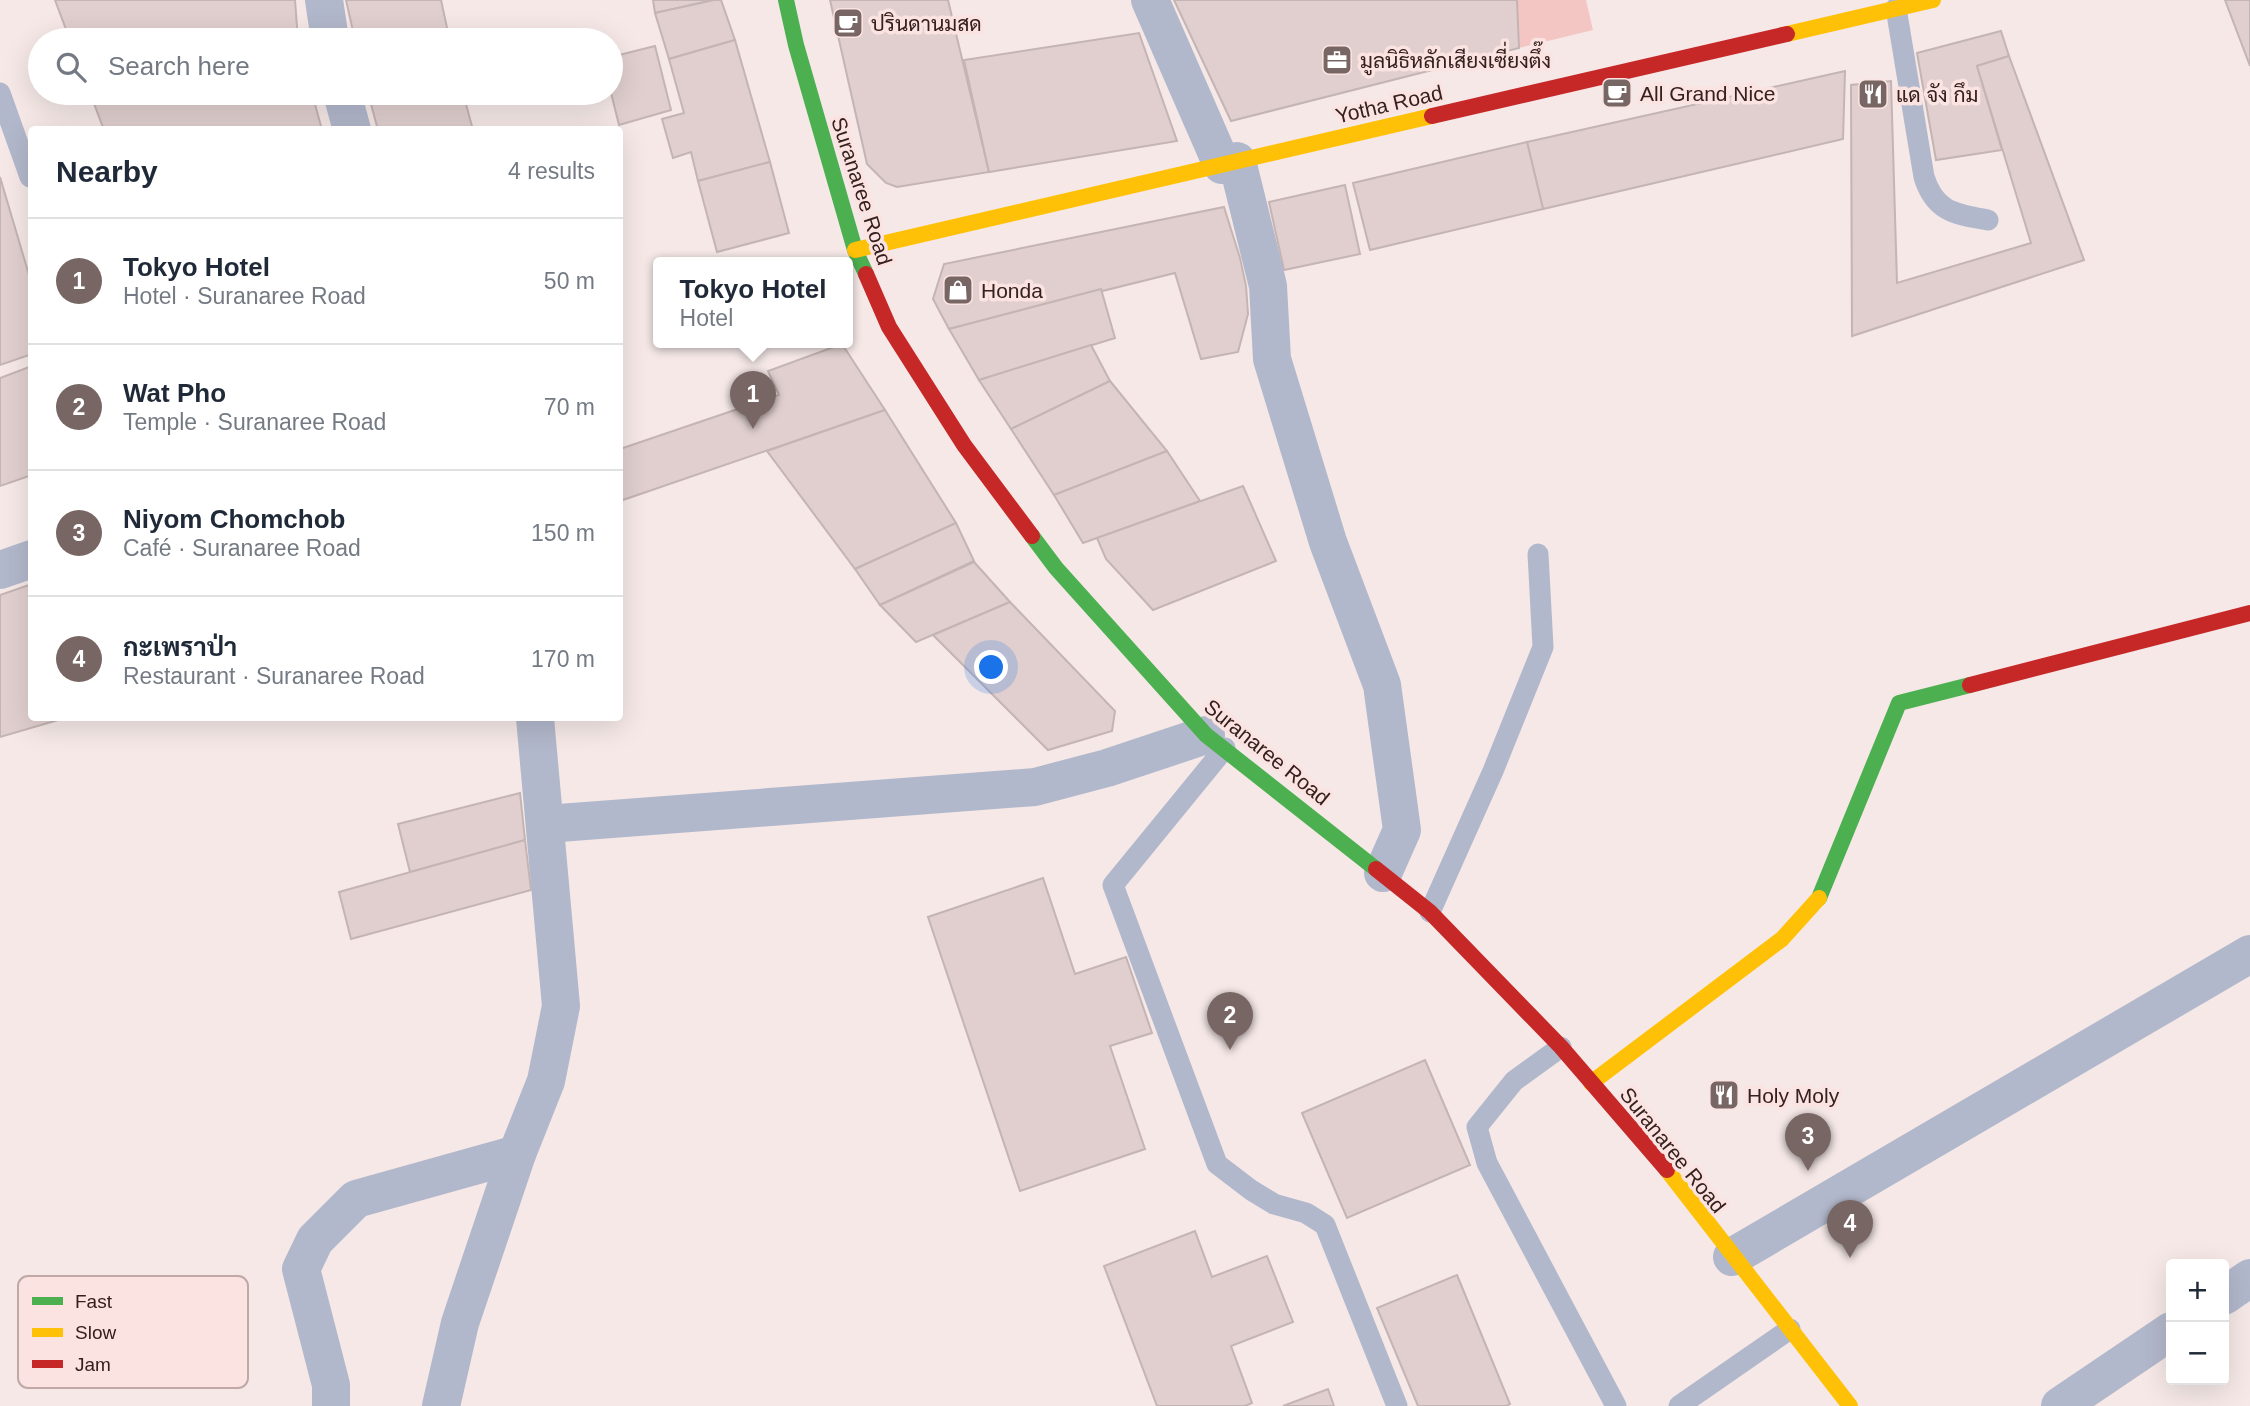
<!DOCTYPE html>
<html lang="en">
<head>
<meta charset="utf-8">
<style>
	body { margin:0; font-family:Helvetica,Sarabun,sans-serif; background:#f2f2f3; color:#1f2937 }
	.controls { position:absolute; right:21px; bottom:21px; display:grid; overflow:hidden; border-radius:7px; box-shadow:0 7px 28px #0002 }
	.controls button { width:63px; height:63px; display:grid; place-items:center; padding:0; border:0; border-bottom:2px solid #e0e1e3; background:#fff; color:#1f2937; font:35px sans-serif }
	.you { position:absolute; left:992px; top:668px; width:24px; height:24px; margin:-18px; border:5px solid #fff; border-radius:50%; background:#1a73e8; box-shadow:0 0 0 10px #1a73e833 }
	.badge { display:grid; place-items:center; width:46px; height:46px; border-radius:50%; background:#786664; color:#fff; font-size:23px; font-weight:700 }
	.pin { position:absolute; translate:-50% -58px; filter:drop-shadow(0 2px 4px #0008) }
	.pin::after { content:''; position:absolute; top:37px; width:24px; height:21px; background:inherit; clip-path:polygon(0 0,100% 0,50% 100%) }
	.popup { position:absolute; left:653px; top:257px; width:200px; height:91px; box-sizing:border-box; display:grid; place-content:center; border-radius:7px; background:#fff; filter:drop-shadow(0 2px 5px #0005); font-size:23px; white-space:nowrap; color:#747a83 }
	.popup b { font-size:26px; color:#1f2937 }
	.popup::after { content:''; position:absolute; left:50%; top:100%; margin-left:-14px; border:14px solid transparent; border-top-color:#fff }
	.list { margin:0; padding:0; list-style:none }
	h2 { display:flex; justify-content:space-between; align-items:center; height:91px; margin:0; padding:0 28px; font-size:30px }
	h2 small { font-size:23px; font-weight:400; color:#747a83 }
	.list li { display:grid; grid-template-columns:46px 1fr auto; gap:21px; align-items:center; box-sizing:border-box; height:126px; padding:0 28px; border-top:2px solid #e0e1e3 }
	.list b { display:block; font-size:26px; white-space:nowrap }
	.list p { margin:0; font-size:23px; white-space:nowrap; color:#747a83 }
	.list em { font-size:23px; font-style:normal; color:#747a83 }
	.icon { flex:none; width:38px; height:38px; fill:none; stroke:currentColor; stroke-width:2; stroke-linecap:round; stroke-linejoin:round }
	.map { position:relative; flex:none; width:2250px; height:1406px; overflow:hidden }
	.search { position:absolute; background:#fff; box-shadow:0 7px 28px #0002; left:28px; top:28px; width:595px; height:77px; display:flex; align-items:center; gap:18px; box-sizing:border-box; padding:0 24px; border-radius:38px; color:#747a83; font-size:26px }
	.panel { position:absolute; background:#fff; box-shadow:0 7px 28px #0002; left:28px; top:126px; width:595px; height:595px; border-radius:7px }
	.map>svg:first-child { display:block }
	.green { fill:#f4c6c3 }
	.building { fill:#e0cfce; stroke:#c4b4b3; stroke-width:2 }
	.lines { fill:none; stroke-linecap:round; stroke-linejoin:round }
	.lane { stroke:#b2b8cb; stroke-width:21 }
	.street { stroke:#b2b8cb; stroke-width:38 }
	.fast { stroke:#4caf50; stroke-width:16 }
	.slow { stroke:#ffc107; stroke-width:16 }
	.jam { stroke:#c62828; stroke-width:16 }
	.labels { text-anchor:middle; dominant-baseline:central; stroke-width:7; stroke-linejoin:round; paint-order:stroke }
	.poi-label { font-size:21px; fill:#35201e; stroke:#fbe3e1; text-anchor:start }
	.street-label { font-size:21px; fill:#35201e; stroke:#fbe3e1 }
	.key { fill:#fbe3e1; stroke:#c0a8a6; stroke-width:2 }
	.key-label { font-size:19px; fill:#35201e }
</style>
</head>
<body>
<div class="map">
<svg width="2250" height="1406" viewBox="0 0 2250 1406">
	<rect width="100%" height="100%" fill="#f5e8e7"/>
	<path class="green" d="M1517,0h69l7,30 -74,18z"/>
	<g class="building">
		<path d="M55,0h240l3,40h-228z"/>
		<path d="M346,0h95l8,37 -16,3h-78z"/>
		<path d="M653,0h61l-59,13z"/>
		<path d="M714,0h7l14,40 -66,19 -14,-46z"/>
		<path d="M830,0h118l41,172 -92,15 -11,-4 -19,-19z"/>
		<path d="M1174,0h343l2,48 -288,73z"/>
		<path d="M2225,0h25v66z"/>
		<path d="M2001,31l8,25 -32,10 25,84 -66,10 -19,-107z"/>
		<path d="M1139,33l38,108 -188,31 -25,-112z"/>
		<path d="M735,40l35,122 -72,19 -7,-29 -18,6 -11,-39 22,-6 -15,-54z"/>
		<path d="M655,46l16,64 -52,15 -8,-32v-36z"/>
		<path d="M2009,56l75,204 -232,76 -1,-251 40,-4 6,202 134,-40 -54,-177z"/>
		<path d="M1845,71l-2,68 -300,70 -16,-67z"/>
		<path d="M90,93h222l10,37h-218z"/>
		<path d="M368,93h95l10,37h-95z"/>
		<path d="M1527,142l16,67 -173,41 -17,-67z"/>
		<path d="M770,162l19,71 -72,19 -19,-71z"/>
		<path d="M0,177l32,108v69l-32,11z"/>
		<path d="M1345,185l15,69 -76,16 -15,-68z"/>
		<path d="M1224,207l16,51 6,28 2,28 -10,38 -37,7 -26,-86 -226,56 -16,-30 11,-35z"/>
		<path d="M1101,289l14,49 -136,42 -30,-51z"/>
		<path d="M842,344l43,66 -265,91v-52l159,-54 -11,-24z"/>
		<path d="M1091,345l19,36 -99,48 -32,-49z"/>
		<path d="M32,366v109l-32,11v-108z"/>
		<path d="M1110,381l57,70 -113,44 -43,-66z"/>
		<path d="M885,410l71,113 -101,46 -88,-118z"/>
		<path d="M1167,451l33,50 -117,42 -29,-48z"/>
		<path d="M1243,486l33,75 -123,49 -47,-51 -9,-21z"/>
		<path d="M956,523l18,38 -94,44 -25,-36z"/>
		<path d="M974,562l36,40 -94,40 -36,-37z"/>
		<path d="M32,584v134h33l-65,19v-142z"/>
		<path d="M1010,602l105,109 -3,20 -64,19 -115,-115z"/>
		<path d="M520,793l5,47 -115,32 -12,-48z"/>
		<path d="M525,840l6,50 -180,49 -12,-47z"/>
		<path d="M1043,878l32,96 51,-17 26,76 -42,13 35,103 -125,42 -92,-274z"/>
		<path d="M1425,1060l45,105 -123,53 -45,-105z"/>
		<path d="M1195,1231l17,46 55,-21 26,66 -62,24 21,57 -7,3h-88l-53,-140z"/>
		<path d="M1457,1275l53,129 -4,2h-88l-41,-98z"/>
		<path d="M1328,1389l6,17h-51z"/>
	</g>
	<g class="lines">
		<g class="lane">
			<path d="M1896,8l28,169c11,35 31,37 64,43"/>
			<path d="M0,93l30,84"/>
			<path d="M1225,748l-112,137 104,279 34,26 23,14 32,9 19,12 72,181"/>
			<path d="M1430,912l63,-141 50,-124 -5,-93"/>
			<path d="M1561,1047l-47,34 -37,46 10,36 129,243"/>
			<path d="M1679,1406l111,-77"/>
		</g>
		<g class="street">
			<path d="M324,0l6,40"/>
			<path d="M1150,0l72,165"/>
			<path d="M342,93l10,37"/>
			<path d="M1237,161l31,125 4,73 56,183 54,143 20,145 -19,43"/>
			<path d="M0,570l32,-11"/>
			<path d="M546,824l489,-37 72,-19 99,-33"/>
			<path d="M1732,1257l518,-303"/>
			<path d="M2224,1296l26,-18"/>
			<path d="M331,1406v-21l-30,-116 14,-29 41,-41 161,-45"/>
			<path d="M441,1406l19,-83 57,-169 29,-73 15,-75 -26,-288"/>
			<path d="M2060,1406l111,-75"/>
		</g>
		<g class="fast">
			<path d="M786,0l10,45 59,205 11,24"/>
			<path d="M1032,536l24,32 150,167 170,134"/>
			<path d="M1819,898l80,-195 71,-18"/>
		</g>
		<g class="slow">
			<path d="M1787,34l146,-34"/>
			<path d="M855,250l577,-134"/>
			<path d="M1591,1083l191,-144 37,-41"/>
			<path d="M1667,1170l183,236"/>
		</g>
		<g class="jam">
			<path d="M1432,116l355,-82"/>
			<path d="M866,274l23,53 75,118 68,91"/>
			<path d="M1970,685l280,-72"/>
			<path d="M1376,869l54,43 131,135 106,123"/>
		</g>
	</g>
	<defs>
		<g id="cafe-square" transform="scale(1.575)"><rect x="-9" y="-9" width="18" height="18" rx="4" fill="#786664" stroke="#fbe3e1"/><path d="M-5.5-4.5H6V0H3Q3 3.5 0 3.5H-2.5Q-5.5 3.5-5.5 0ZM3-3.2v2h1.7v-2ZM-6 4.5H4V6H-6Z" fill="#fff"/></g>
		<g id="office-square" transform="scale(1.575)"><rect x="-9" y="-9" width="18" height="18" rx="4" fill="#786664" stroke="#fbe3e1"/><path d="M-6-3h4V-5.5h4V-3h4V5H-6ZM-1-4.5V-3h2v-1.5ZM-6 0V1H6V0Z" fill="#fff"/></g>
		<g id="restaurant-square" transform="scale(1.575)"><rect x="-9" y="-9" width="18" height="18" rx="4" fill="#786664" stroke="#fbe3e1"/><path d="M-5-6h1v4h1v-4h1v4h1v-4h1v5L-1.5 .5V6h-2V.5L-5-1ZM5-6V6H3V1.5H1.5Q1.5-4 5-6Z" fill="#fff"/></g>
		<g id="shop-square" transform="scale(1.575)"><rect x="-9" y="-9" width="18" height="18" rx="4" fill="#786664" stroke="#fbe3e1"/><path d="M-5-2.5h2.3a2.7 3.5 0 0 1 5.4 0H5L5.5 6h-11ZM-1.5-2.5h3a1.5 2.3 0 0 0-3 0Z" fill="#fff"/></g>
	</defs>
	<g fill-rule="evenodd">
		<use href="#cafe-square" x="848" y="23"/>
		<use href="#office-square" x="1337" y="60"/>
		<use href="#cafe-square" x="1617" y="93"/>
		<use href="#restaurant-square" x="1873" y="94"/>
		<use href="#shop-square" x="958" y="290"/>
		<use href="#restaurant-square" x="1724" y="1095"/>
	</g>
	<g class="labels">
		<g class="poi-label">
			<text x="871" y="23">ปรินดานมสด</text>
			<text x="1360" y="60">มูลนิธิหลักเสียงเซี่ยงตึ๊ง</text>
			<text x="1640" y="93">All Grand Nice</text>
			<text x="1896" y="94">แด จัง กึม</text>
			<text x="981" y="290">Honda</text>
			<text x="1747" y="1095">Holy Moly</text>
		</g>
		<g class="street-label">
			<text transform="translate(1389 104) rotate(-13)">Yotha Road</text>
			<text transform="translate(862 191) rotate(72)">Suranaree Road</text>
			<text transform="translate(1267 752) rotate(39)">Suranaree Road</text>
			<text transform="translate(1673 1150) rotate(51)">Suranaree Road</text>
		</g>
	</g>
	<rect x="18" y="1276" width="230" height="112" rx="10" class="key"/>
	<rect x="32" y="1297" width="31" height="8" fill="#4caf50"/>
	<rect x="32" y="1328" width="31" height="9" fill="#ffc107"/>
	<rect x="32" y="1360" width="31" height="8" fill="#c62828"/>
	<g class="key-label">
		<text x="75" y="1308">Fast</text>
		<text x="75" y="1339">Slow</text>
		<text x="75" y="1371">Jam</text>
	</g>
</svg>
<div class="controls">
<button>+</button>
<button>−</button>
</div>
<div class="you"></div>
<div class="pin badge" style="left:753px;top:429px">1</div>
<div class="popup"><b>Tokyo Hotel</b>Hotel</div>
<div class="pin badge" style="left:1230px;top:1050px">2</div>
<div class="pin badge" style="left:1808px;top:1171px">3</div>
<div class="pin badge" style="left:1850px;top:1258px">4</div>
<div class="search"><svg class="icon" aria-label="search" viewBox="0 0 24 24"><circle cx="10" cy="10" r="6"/><path d="M15 15l6 6"/></svg>Search here</div>
<section class="panel">
<h2>Nearby<small>4 results</small></h2>
<ul class="list">
<li><span class="badge">1</span><div><b>Tokyo Hotel</b><p>Hotel · Suranaree Road</p></div><em>50 m</em></li>
<li><span class="badge">2</span><div><b>Wat Pho</b><p>Temple · Suranaree Road</p></div><em>70 m</em></li>
<li><span class="badge">3</span><div><b>Niyom Chomchob</b><p>Café · Suranaree Road</p></div><em>150 m</em></li>
<li><span class="badge">4</span><div><b>กะเพราป่า</b><p>Restaurant · Suranaree Road</p></div><em>170 m</em></li>
</ul>
</section>
</div>
</body>
</html>
